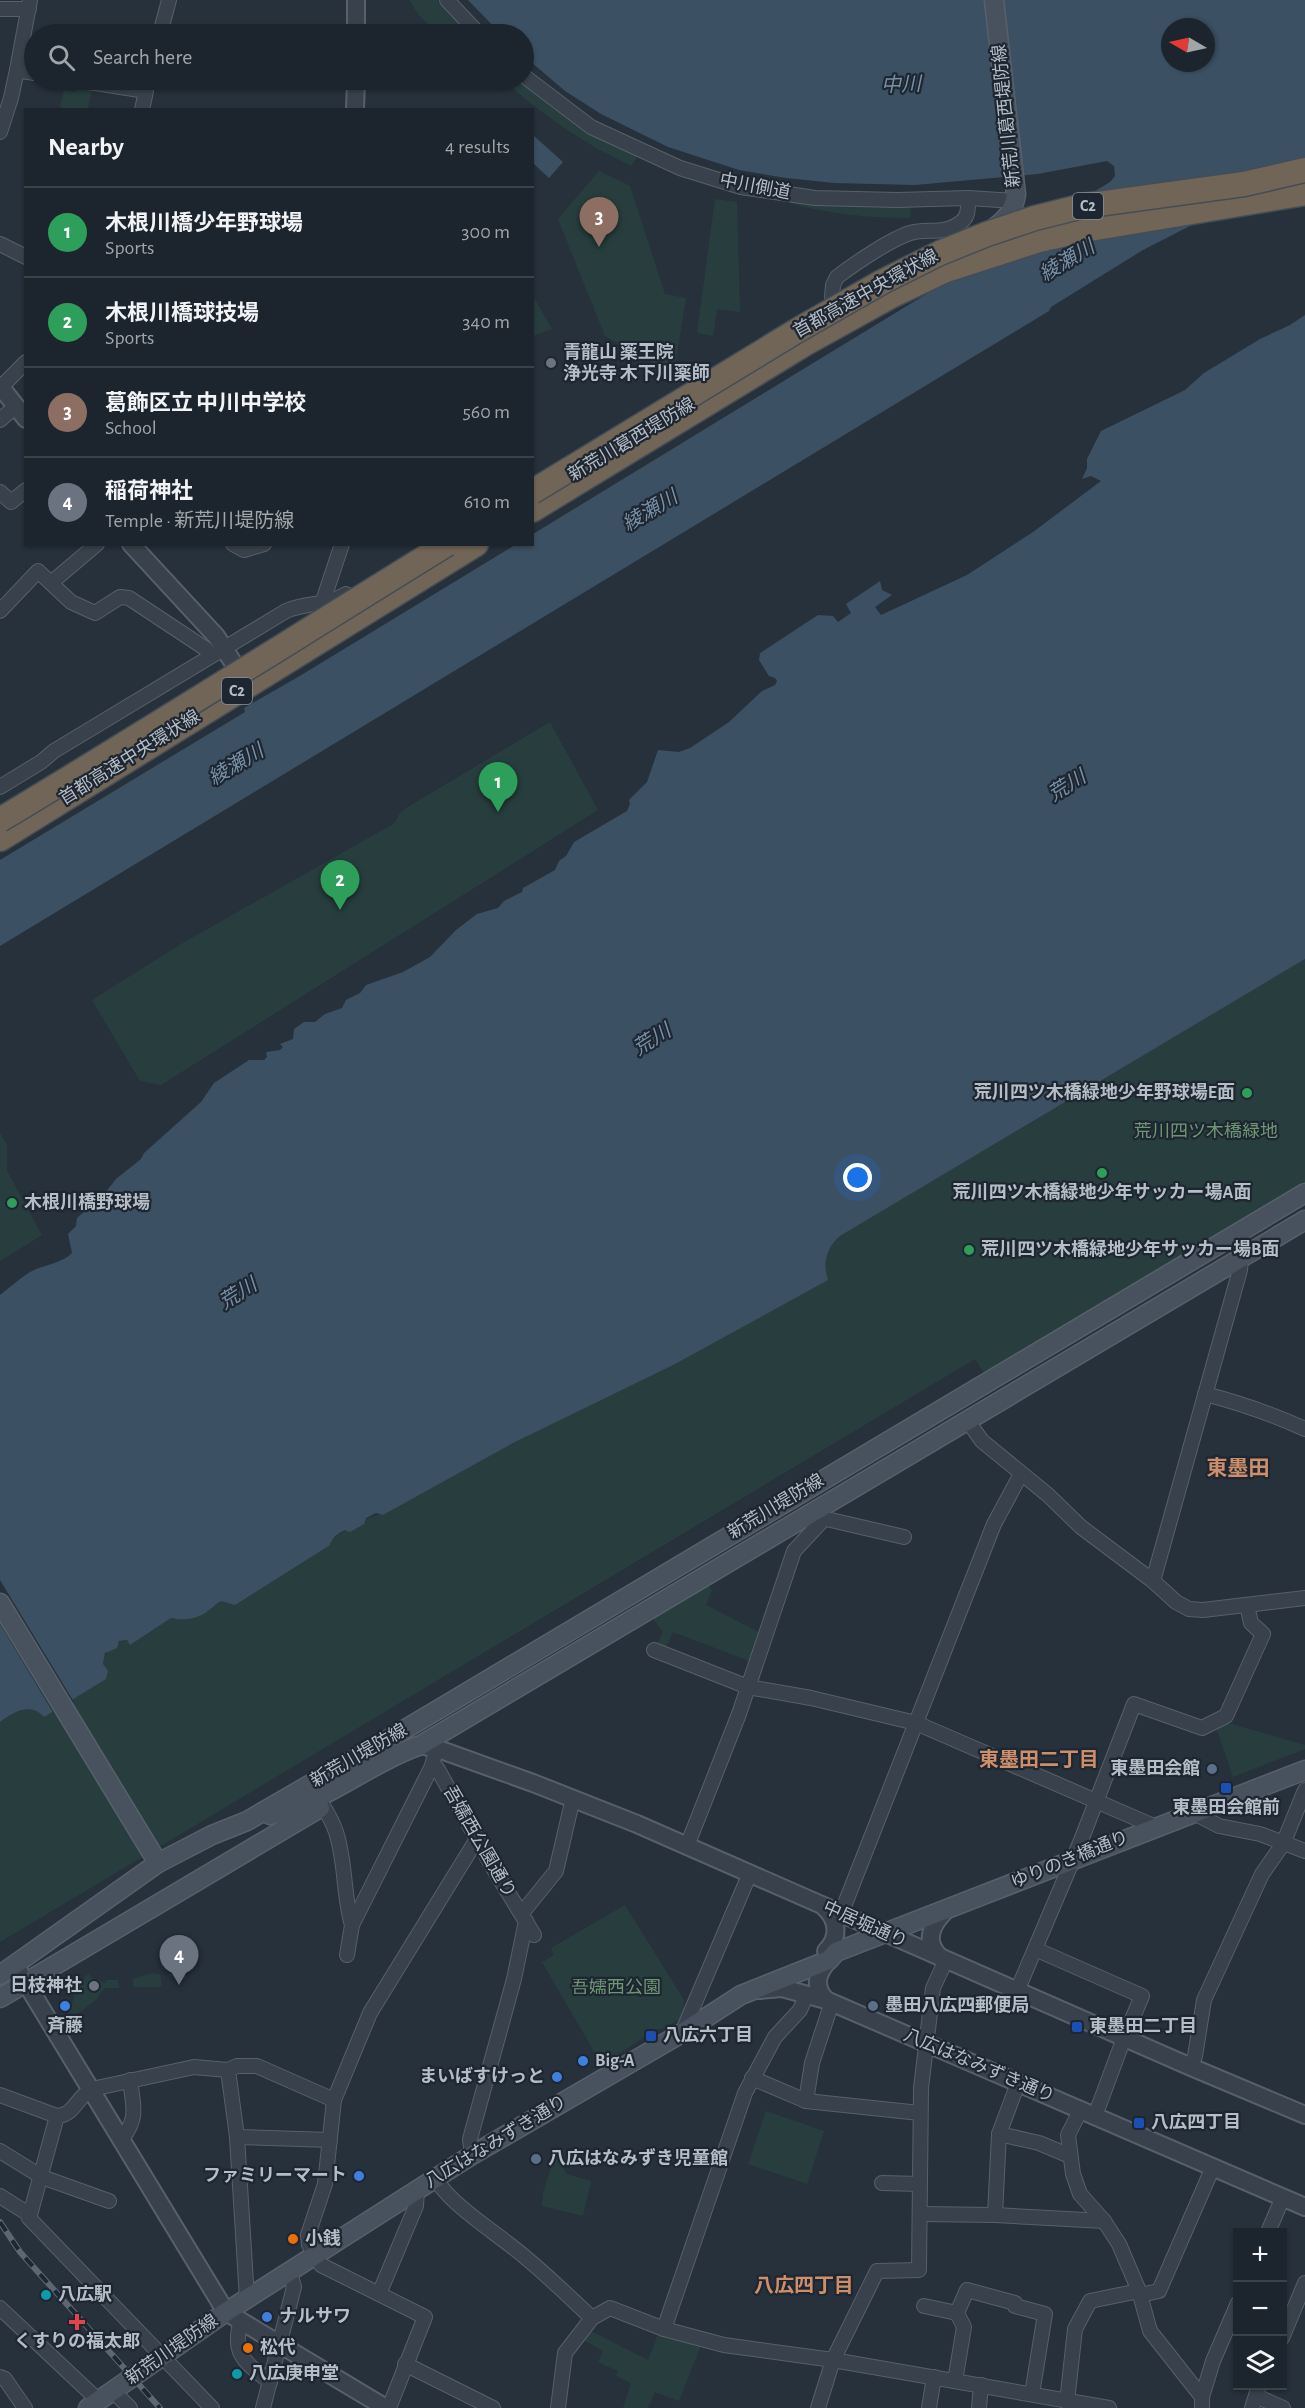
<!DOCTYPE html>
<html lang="en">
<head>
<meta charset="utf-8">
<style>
	body { margin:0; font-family:"Alegreya Sans","Noto Sans JP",sans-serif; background:#252d35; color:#f1f3f6 }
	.controls { position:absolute; right:18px; bottom:18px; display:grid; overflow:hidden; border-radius:0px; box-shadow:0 2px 4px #0004 }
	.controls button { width:54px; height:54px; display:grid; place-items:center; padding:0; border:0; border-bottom:2px solid #3a4249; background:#1c252d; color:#f1f3f6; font:30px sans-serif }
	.compass { position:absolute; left:1161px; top:18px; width:54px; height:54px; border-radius:50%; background:#1c252d; box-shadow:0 2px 4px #0004; rotate:279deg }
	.you { position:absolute; left:858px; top:1178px; width:21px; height:21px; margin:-15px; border:4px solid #fff; border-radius:50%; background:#1a73e8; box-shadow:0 0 0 9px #1a73e833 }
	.badge { display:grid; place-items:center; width:39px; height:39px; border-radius:50%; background:#0b8043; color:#fff; font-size:20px; font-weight:700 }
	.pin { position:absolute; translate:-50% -50px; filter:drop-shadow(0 2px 3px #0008) }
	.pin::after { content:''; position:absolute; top:32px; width:21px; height:18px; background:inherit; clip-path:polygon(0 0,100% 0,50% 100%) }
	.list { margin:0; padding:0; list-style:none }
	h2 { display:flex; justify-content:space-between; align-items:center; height:78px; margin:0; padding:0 24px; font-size:26px }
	h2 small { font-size:20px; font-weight:400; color:#a0a5aa }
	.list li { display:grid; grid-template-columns:39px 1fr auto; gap:18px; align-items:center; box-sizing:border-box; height:90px; padding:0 24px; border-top:2px solid #3a4249 }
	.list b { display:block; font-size:22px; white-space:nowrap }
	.list p { margin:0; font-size:20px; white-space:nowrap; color:#a0a5aa }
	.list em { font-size:20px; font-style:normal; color:#a0a5aa }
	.icon { flex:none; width:33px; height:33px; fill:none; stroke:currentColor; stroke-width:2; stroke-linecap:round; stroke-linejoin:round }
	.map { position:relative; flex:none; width:1305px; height:2408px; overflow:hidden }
	.search { position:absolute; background:#1c252d; box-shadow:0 2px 4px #0004; left:24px; top:24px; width:510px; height:66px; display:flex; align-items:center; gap:15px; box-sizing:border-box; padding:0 21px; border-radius:33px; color:#a0a5aa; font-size:22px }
	.panel { position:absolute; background:#1c252d; box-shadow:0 2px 4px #0004; left:24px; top:108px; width:510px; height:438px; border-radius:0px }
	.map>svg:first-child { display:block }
	.green { fill:#283e3e }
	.water { fill:#3c5063; fill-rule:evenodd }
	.pier { fill:#26313c }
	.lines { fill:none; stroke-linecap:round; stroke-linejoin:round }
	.minor-casing { stroke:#57606a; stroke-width:16 }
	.tertiary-casing { stroke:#57606a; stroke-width:20 }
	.secondary-casing { stroke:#57606a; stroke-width:21 }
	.motorway-casing { stroke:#444d57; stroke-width:27 }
	.minor { stroke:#39424c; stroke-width:14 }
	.tertiary { stroke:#39424c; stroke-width:16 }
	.secondary { stroke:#48525f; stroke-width:18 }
	.motorway { stroke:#716557; stroke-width:24 }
	.rail-casing { stroke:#5c6773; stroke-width:6 }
	.rail { stroke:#1e2731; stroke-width:4; stroke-dasharray:11; stroke-linecap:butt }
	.motorway-bridge-casing { stroke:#444d57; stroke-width:27; stroke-linecap:butt }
	.motorway-bridge { stroke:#716557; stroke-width:24 }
	.worship-dot { fill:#6b7280; stroke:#1e2731; stroke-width:2 }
	.leisure-dot { fill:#2e9e5b; stroke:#1e2731; stroke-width:2 }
	.service-dot { fill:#5c6f8a; stroke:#1e2731; stroke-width:2 }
	.transit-dot { fill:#1a4fb4; stroke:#1e2731; stroke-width:2 }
	.shop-dot { fill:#3f7fe0; stroke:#1e2731; stroke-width:2 }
	.food-dot { fill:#e8710a; stroke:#1e2731; stroke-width:2 }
	.culture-dot { fill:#0f9aa8; stroke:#1e2731; stroke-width:2 }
	.health-dot { fill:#e0444e; stroke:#1e2731; stroke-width:2 }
	.labels { text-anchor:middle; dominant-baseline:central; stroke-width:4.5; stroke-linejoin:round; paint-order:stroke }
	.shield { fill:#1e2731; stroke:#88909a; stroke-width:1.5 }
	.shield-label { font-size:16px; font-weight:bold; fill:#b5bdc7 }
	.street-label { font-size:18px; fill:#b5bdc7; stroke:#1e2731 }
	.poi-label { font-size:18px; font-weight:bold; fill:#b5bdc7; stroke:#1e2731; text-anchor:start }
	.park-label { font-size:18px; fill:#6e9674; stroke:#1e2731 }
	.water-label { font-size:20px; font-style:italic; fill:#7890a8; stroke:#1e2731 }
	.neighbourhood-label { font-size:20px; font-weight:bold; fill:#cd8e6b; stroke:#1e2731 }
	.quarter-label { font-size:21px; font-weight:bold; fill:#cd8e6b; stroke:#1e2731 }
</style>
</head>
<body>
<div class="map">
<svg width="1305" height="2408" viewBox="0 0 1305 2408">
	<rect width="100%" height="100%" fill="#26313c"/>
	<g class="green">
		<path d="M409,0h28l31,34h-30l-20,-20z"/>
		<path d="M366,30h62l5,4h-67z"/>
		<path d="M486,80h32l39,31 25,15 56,30 -7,10c-46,-22 -85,-48 -123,-82l-15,1z"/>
		<path d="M77,86l15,3 -4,19 -19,2 -9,-3 4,-17 12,2z"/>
		<path d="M599,171l31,15 35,108 21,4 -12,74 -19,11 -4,-21 -46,-26 -47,-117z"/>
		<path d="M715,199l22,3 3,110 -23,-3 -4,27 -16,-3z"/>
		<path d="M789,200l121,6 1,12c-40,0 -84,-4 -122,-15z"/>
		<path d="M533,296l19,33 -19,7h-1z"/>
		<path d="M550,722l48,88 -437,275 -21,-4 -48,-81 89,-56 214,-121 4,-9 7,-6z"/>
		<path d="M1305,959v227l-319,190 -11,-17 -975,583v-220c14,-10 30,-20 44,-5l59,-53c2,-13 10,-22 24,-24l3,5 41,-27c12,3 29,1 38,-8 5,-3 6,-6 12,-9l14,3 94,-59c4,-11 45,-33 54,-30l130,-72 314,-163c-4,-17 -1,-33 13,-44z"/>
		<path d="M0,1133l7,12v26l35,64 -42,26z"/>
		<path d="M708,1584l4,6 -6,15 55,28 -9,29 -79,-30 -8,17 -8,-4 6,-13 -11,-15 20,-9 11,-9 11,-4z"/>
		<path d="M1225,1722l80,23v4l-72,28 -17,-50z"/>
		<path d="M625,1905l59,95 -1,17 -18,11 -10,2 -53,35 -60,-103 12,-7 -3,-7z"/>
		<path d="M182,1957l4,22 -16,-3 -1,-15z"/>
		<path d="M89,1973l1,4 15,6 1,-3h12l1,8h-15l-7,11 -26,20 -3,-3 10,-32z"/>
		<path d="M152,1973l8,1 2,13h-29v-8z"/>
		<path d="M766,2111l58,20 -17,53 -59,-20z"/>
		<path d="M555,2154l12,20 24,7 -8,35 -41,-10 1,-13z"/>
		<path d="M589,2330l59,30 11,-28 42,13 -22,56 -24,-9 -7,16h-25l8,-25 -15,-7 2,-5 -20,-9 5,-11 -21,-12z"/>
	</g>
	<g class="water">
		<path d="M468,0h837v167l-162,83 -92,57 -2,4 -1049,635v-86l245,-148 -1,-4 54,-31 217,-132 17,-1 1,-10 577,-352 5,-6 -1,-10 -7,-5 -69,13 -123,11 -81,-2 -48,-5 -47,-8 -71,-23 -67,-33 -36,-23 -41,-35v-22h-23zM1170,27h36v36h-36z"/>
		<path d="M533,135l30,27 -14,16 -16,-15z"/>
		<path d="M1305,315v644l-465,277c-13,11 -18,27 -12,44l-153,84 -162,79 -130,72 -7,-2 -10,5 -2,6 -14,8 -5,-2c-7,3 -13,8 -15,15l-95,60 -14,-4c-6,3 -7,6 -12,9 -9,9 -26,11 -38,8l-41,27 -3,-5 -8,1 -2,7 -12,5 -2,11 5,7 -2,8 -62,38c-14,-15 -30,-5 -44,5v-427c9,-7 18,-15 27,-21 15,-10 33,-9 45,-21l-4,-19 8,-8 1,-8 28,-25 11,-14 25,-20 3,-6 57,-51 13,-19 35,-23h15l3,-3 -1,-5 14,-2 3,-3 -3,-3 13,-5 1,-10 10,-7h11l10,-8 17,-6 4,-8 14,-7 6,-8 37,-13 27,-15 26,-27 21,-16 21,-6 6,-7 18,-9 1,-4 32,-18 4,-9 7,-5 8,-14 53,-31 3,-7 -1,-4 18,-18 11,-32 21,2 11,-4 39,-26 33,-31 13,-6 2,-4 -2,-3 -6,-2 -10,-16 1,-7 58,-38 15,1 5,6 13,-9 -5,-9 34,-23 2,9 10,5 -17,12 6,8 86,-40 66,-43 68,-51 -10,-5 -9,3 5,-11v-9l14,-28 84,-41 19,-17 56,-34 30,-14z"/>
	</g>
	<path class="pier" d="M0,1580l74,122 -20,12 -54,-90z"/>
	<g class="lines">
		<g class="minor-casing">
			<g id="minor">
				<path d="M447,0l32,34"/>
				<path d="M0,9h29"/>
				<path d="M160,34l9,-34"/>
				<path d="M17,70l13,-70"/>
				<path d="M524,76l67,51 89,41 61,19 74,11 82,2 71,-2 47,3"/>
				<path d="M76,80l70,11 -4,19"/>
				<path d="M0,132l11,-34 6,-28 17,3"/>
				<path d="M0,244l26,13"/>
				<path d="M832,297l1,-12 4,-8c17,-13 54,-38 73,-44 17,-5 34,2 50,-10 9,-6 8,-15 8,-25"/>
				<path d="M1,387l25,-25"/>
				<path d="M0,420l16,-14"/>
				<path d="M0,492l11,10 15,-12"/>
				<path d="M233,544l11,6 20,-6"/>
				<path d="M52,582l45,-38"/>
				<path d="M322,604l20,-60"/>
				<path d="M0,611l38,-40 33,31 24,11 25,-16 9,1 77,51 4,7"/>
				<path d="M0,787l41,-25 13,-11 232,-140c21,-9 40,-5 60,-17"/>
				<path d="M1205,1394c35,9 67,20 100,35"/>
				<path d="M967,1420l15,21 66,54 33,32 72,54 23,21 13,7 14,1 102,-12"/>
				<path d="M822,1518l82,19"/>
				<path d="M1153,1581l87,-311 1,-12"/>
				<path d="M654,1650l94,37 63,11 105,25 240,104"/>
				<path d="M436,1749l-4,17 5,2 58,103 39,64"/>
				<path d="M323,1806c5,8 10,17 13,26 10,30 7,63 16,93"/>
				<path d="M1194,1813l25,13 41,8 45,17"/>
				<path d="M687,1846l52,-132 55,-163 28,-30 -5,-11"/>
				<path d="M522,1913l34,-42 17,-73"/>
				<path d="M841,1914l153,-390 27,-50"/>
				<path d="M1035,1949l107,47 -18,42 -29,78"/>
				<path d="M347,1955l5,-30 80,-159"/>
				<path d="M1017,1991l63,-148 54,-139 68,24 24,-12 37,-82 -12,-11 -4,-18"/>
				<path d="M682,2033l68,-160"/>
				<path d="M1191,2067l4,-11 9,-56 58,-126 21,-30 22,-54"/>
				<path d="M228,2070l9,67 10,162"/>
				<path d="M752,2078l54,23 114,12"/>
				<path d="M0,2095l57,21"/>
				<path d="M806,2101l6,-38 20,-61"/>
				<path d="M1081,2109l-13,26 5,39 7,20 24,27 15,23 20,47 11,40 52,66v11"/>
				<path d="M999,2134l40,9 31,13"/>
				<path d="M237,2137l93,3"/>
				<path d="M122,2139c17,-22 11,-33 8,-59"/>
				<path d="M0,2151l42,26 67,24"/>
				<path d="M472,2155l-2,-16 44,-160 12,-58"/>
				<path d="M436,2178c8,20 52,50 70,64 31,23 58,50 86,76"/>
				<path d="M882,2183l38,1"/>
				<path d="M0,2196l30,19 -1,3 183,190"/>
				<path d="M920,2214l75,1 109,6"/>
				<path d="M30,2215l27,-99c18,-1 20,-20 35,-27l102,-22 34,3 9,-4h20l77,34"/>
				<path d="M995,2215l4,-81 19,-51"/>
				<path d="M1268,2232l15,-35"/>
				<path d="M379,2294l37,-88 1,-17"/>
				<path d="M1140,2295l19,-4 54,-124"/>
				<path d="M924,2306l33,7"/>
				<path d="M0,2308l99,93"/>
				<path d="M241,2320c-10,35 4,42 29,62"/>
				<path d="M664,2329l81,-236 30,-56 25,-27 7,-16"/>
				<path d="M1282,2338l23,-55"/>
				<path d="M405,2364l88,44"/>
				<path d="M0,2377l5,2 20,29"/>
				<path d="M955,2381l9,-54 -7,-14 10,-23 48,13v3l30,8 -13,80"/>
				<path d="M113,2391l17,17"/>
				<path d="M1256,2396l27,12"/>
				<path d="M1202,2397l11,-36 25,-58"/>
				<path d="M1067,2402l8,-73 15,-28 49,-10"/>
				<path d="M263,2408l31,-121 -4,-15"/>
				<path d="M389,2408l36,-91 -104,-52 -12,-20 -1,-10 17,-51 9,-84 36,-87 107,-174"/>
				<path d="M558,2408l7,-55 27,-35 18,-10 54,21 60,16 109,15 276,48"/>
				<path d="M818,2408l15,-48 44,-89 42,-1 2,-182 12,-100 13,-28"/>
				<path d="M929,2408l5,-31"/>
				<path d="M979,2408l2,-23"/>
				<path d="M1252,2408l7,-22"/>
			</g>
		</g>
		<g class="tertiary-casing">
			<g id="tertiary">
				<path d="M356,34v-34"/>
				<path d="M355,110l1,-30"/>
				<path d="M0,386l26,33"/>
				<path d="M131,544l85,92 27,42"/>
				<path d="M421,1745l20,5 92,33 104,41 554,243 114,48"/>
				<path d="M824,1907c14,13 16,30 2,44"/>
				<path d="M940,1957c-17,-16 -8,-33 6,-47"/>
				<path d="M15,1965l211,347 160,96"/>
				<path d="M760,1990l22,-2 44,12 479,207"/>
				<path d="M826,2000c-13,-14 -9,-27 3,-40"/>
			</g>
		</g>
		<g class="secondary-casing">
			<g id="secondary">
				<path d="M991,230c14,-9 23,-19 25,-36l-22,-194"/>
				<path d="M0,1603l158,260"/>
				<path d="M270,1815c54,-12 99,-52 151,-70l884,-525"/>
				<path d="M0,1975l158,-112 54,-28 35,-14 140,-81 918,-547"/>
				<path d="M35,1977l285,-169"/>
				<path d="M0,1998l17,-10"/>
				<path d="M88,2408l138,-96 246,-157 210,-122 59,-38 88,-35 7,-8 469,-182"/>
			</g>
		</g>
		<g class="motorway-casing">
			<g id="motorway">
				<path d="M532,510l274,-167 85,-47 55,-26 93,-30 45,-10 221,-37"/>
				<path d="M0,839l476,-295"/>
			</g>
		</g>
		<use href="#minor" class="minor"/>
		<use href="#tertiary" class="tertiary"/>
		<use href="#secondary" class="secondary"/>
		<use href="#motorway" class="motorway"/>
		<g class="rail-casing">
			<path id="rail" d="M0,2222l20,30 140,156"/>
		</g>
		<use href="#rail" class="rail"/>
		<g class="motorway-bridge-casing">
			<g id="motorway-bridge">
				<path d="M532,492l266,-162 84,-48 58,-29 47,-19 48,-16 48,-12 161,-22 61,-14"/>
				<path d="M0,820c150,-90 298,-184 447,-276"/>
			</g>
		</g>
		<use href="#motorway-bridge" class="motorway-bridge"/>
	</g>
	<g class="worship-dot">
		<circle cx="551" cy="363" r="6"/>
		<circle cx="94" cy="1986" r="6"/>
	</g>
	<g class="leisure-dot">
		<circle cx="1247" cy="1093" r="6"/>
		<circle cx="1102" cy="1173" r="6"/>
		<circle cx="12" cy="1203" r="6"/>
		<circle cx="969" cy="1250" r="6"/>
	</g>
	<g class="service-dot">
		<circle cx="1212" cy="1769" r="6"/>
		<circle cx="873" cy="2006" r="6"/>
		<circle cx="536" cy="2159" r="6"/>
	</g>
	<g class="transit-dot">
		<rect x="1220" y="1782" width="12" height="12" rx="3"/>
		<rect x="1071" y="2021" width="12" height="12" rx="3"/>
		<rect x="645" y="2030" width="12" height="12" rx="3"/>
		<rect x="1133" y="2117" width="12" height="12" rx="3"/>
	</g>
	<g class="shop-dot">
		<circle cx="65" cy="2006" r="6"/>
		<circle cx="583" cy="2061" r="6"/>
		<circle cx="557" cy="2077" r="6"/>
		<circle cx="359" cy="2176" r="6"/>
		<circle cx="267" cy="2317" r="6"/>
	</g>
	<g class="food-dot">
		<circle cx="293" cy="2239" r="6"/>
		<circle cx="248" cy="2348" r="6"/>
	</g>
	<g class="culture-dot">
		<circle cx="46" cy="2295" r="6"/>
		<circle cx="237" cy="2374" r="6"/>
	</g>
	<path class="health-dot" d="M74 2313h6v6h6v6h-6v6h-6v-6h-6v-6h6z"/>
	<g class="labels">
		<g class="shield">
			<rect x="1073" y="193" width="30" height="26" rx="4.5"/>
			<rect x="222" y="678" width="30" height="26" rx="4.5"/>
		</g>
		<g class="shield-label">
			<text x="1088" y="206">C2</text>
			<text x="237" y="691">C2</text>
		</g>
		<g class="street-label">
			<text transform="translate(1007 116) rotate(-96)">新荒川葛西堤防線</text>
			<text transform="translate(755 187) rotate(11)">中川側道</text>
			<text transform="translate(866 294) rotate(-29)">首都高速中央環状線</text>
			<text transform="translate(632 440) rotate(-31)">新荒川葛西堤防線</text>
			<text transform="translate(130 758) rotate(-32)">首都高速中央環状線</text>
			<text transform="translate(776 1507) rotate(-31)">新荒川堤防線</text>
			<text transform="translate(359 1756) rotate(-30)">新荒川堤防線</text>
			<text transform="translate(479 1842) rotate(60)">吾嬬西公園通り</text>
			<text transform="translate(1070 1860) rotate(-22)">ゆりのき橋通り</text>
			<text transform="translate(865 1925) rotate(24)">中居堀通り</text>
			<text transform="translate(979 2066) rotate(23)">八広はなみずき通り</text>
			<text transform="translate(496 2142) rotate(-31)">八広はなみずき通り</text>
			<text transform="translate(172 2350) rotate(-35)">新荒川堤防線</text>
		</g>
		<g class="poi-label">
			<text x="563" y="353">青龍山 薬王院<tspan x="563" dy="21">浄光寺 木下川薬師</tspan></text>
			<text x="1235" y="1093" text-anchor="end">荒川四ツ木橋緑地少年野球場E面</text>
			<text x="1102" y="1193" text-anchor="middle">荒川四ツ木橋緑地少年サッカー場A面</text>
			<text x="24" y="1203">木根川橋野球場</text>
			<text x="981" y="1250">荒川四ツ木橋緑地少年サッカー場B面</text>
			<text x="1200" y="1769" text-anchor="end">東墨田会館</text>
			<text x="1226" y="1808" text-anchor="middle">東墨田会館前</text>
			<text x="82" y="1986" text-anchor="end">日枝神社</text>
			<text x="885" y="2006">墨田八広四郵便局</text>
			<text x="65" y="2026" text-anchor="middle">斉藤</text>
			<text x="1089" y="2027">東墨田二丁目</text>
			<text x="663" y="2036">八広六丁目</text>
			<text x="595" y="2061">Big-A</text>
			<text x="545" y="2077" text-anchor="end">まいばすけっと</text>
			<text x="1151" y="2123">八広四丁目</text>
			<text x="548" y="2159">八広はなみずき児童館</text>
			<text x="347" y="2176" text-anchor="end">ファミリーマート</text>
			<text x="305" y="2239">小銭</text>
			<text x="58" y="2295">八広駅</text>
			<text x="279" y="2317">ナルサワ</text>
			<text x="77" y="2342" text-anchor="middle">くすりの福太郎</text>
			<text x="260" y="2348">松代</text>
			<text x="249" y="2374">八広庚申堂</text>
		</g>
		<g class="park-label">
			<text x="1206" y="1132">荒川四ツ木橋緑地</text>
			<text x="616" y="1988">吾嬬西公園</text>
		</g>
		<g class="water-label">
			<text transform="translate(901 85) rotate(-2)">中川</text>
			<text transform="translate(1067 261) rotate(-31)">綾瀬川</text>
			<text transform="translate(650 511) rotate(-31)">綾瀬川</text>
			<text transform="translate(236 765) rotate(-31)">綾瀬川</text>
			<text transform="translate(1067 786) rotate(-32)">荒川</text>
			<text transform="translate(652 1040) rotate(-32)">荒川</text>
			<text transform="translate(238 1294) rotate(-32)">荒川</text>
		</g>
		<g class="neighbourhood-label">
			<text x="1039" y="1760">東墨田二丁目</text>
			<text x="804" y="2286">八広四丁目</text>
		</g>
		<g class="quarter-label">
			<text x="1238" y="1468">東墨田</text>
		</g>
	</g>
</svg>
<div class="controls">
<button>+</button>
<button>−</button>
<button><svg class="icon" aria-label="layers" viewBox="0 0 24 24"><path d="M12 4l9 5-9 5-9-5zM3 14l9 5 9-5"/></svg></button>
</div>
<svg class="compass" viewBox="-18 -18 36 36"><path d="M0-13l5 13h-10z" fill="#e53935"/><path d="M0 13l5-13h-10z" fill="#a0a5aa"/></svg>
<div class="you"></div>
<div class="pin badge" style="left:498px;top:812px;background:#2e9e5b">1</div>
<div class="pin badge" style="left:340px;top:910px;background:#2e9e5b">2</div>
<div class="pin badge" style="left:599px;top:247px;background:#8d6e63">3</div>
<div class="pin badge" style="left:179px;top:1985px;background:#6b7280">4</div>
<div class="search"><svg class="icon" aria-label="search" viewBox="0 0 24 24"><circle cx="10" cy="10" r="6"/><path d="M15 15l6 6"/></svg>Search here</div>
<section class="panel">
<h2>Nearby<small>4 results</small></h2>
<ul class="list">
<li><span class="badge" style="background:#2e9e5b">1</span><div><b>木根川橋少年野球場</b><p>Sports</p></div><em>300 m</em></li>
<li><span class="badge" style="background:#2e9e5b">2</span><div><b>木根川橋球技場</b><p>Sports</p></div><em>340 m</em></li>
<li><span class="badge" style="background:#8d6e63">3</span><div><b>葛飾区立 中川中学校</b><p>School</p></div><em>560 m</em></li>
<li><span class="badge" style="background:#6b7280">4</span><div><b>稲荷神社</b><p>Temple · 新荒川堤防線</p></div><em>610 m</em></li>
</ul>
</section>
</div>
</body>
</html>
